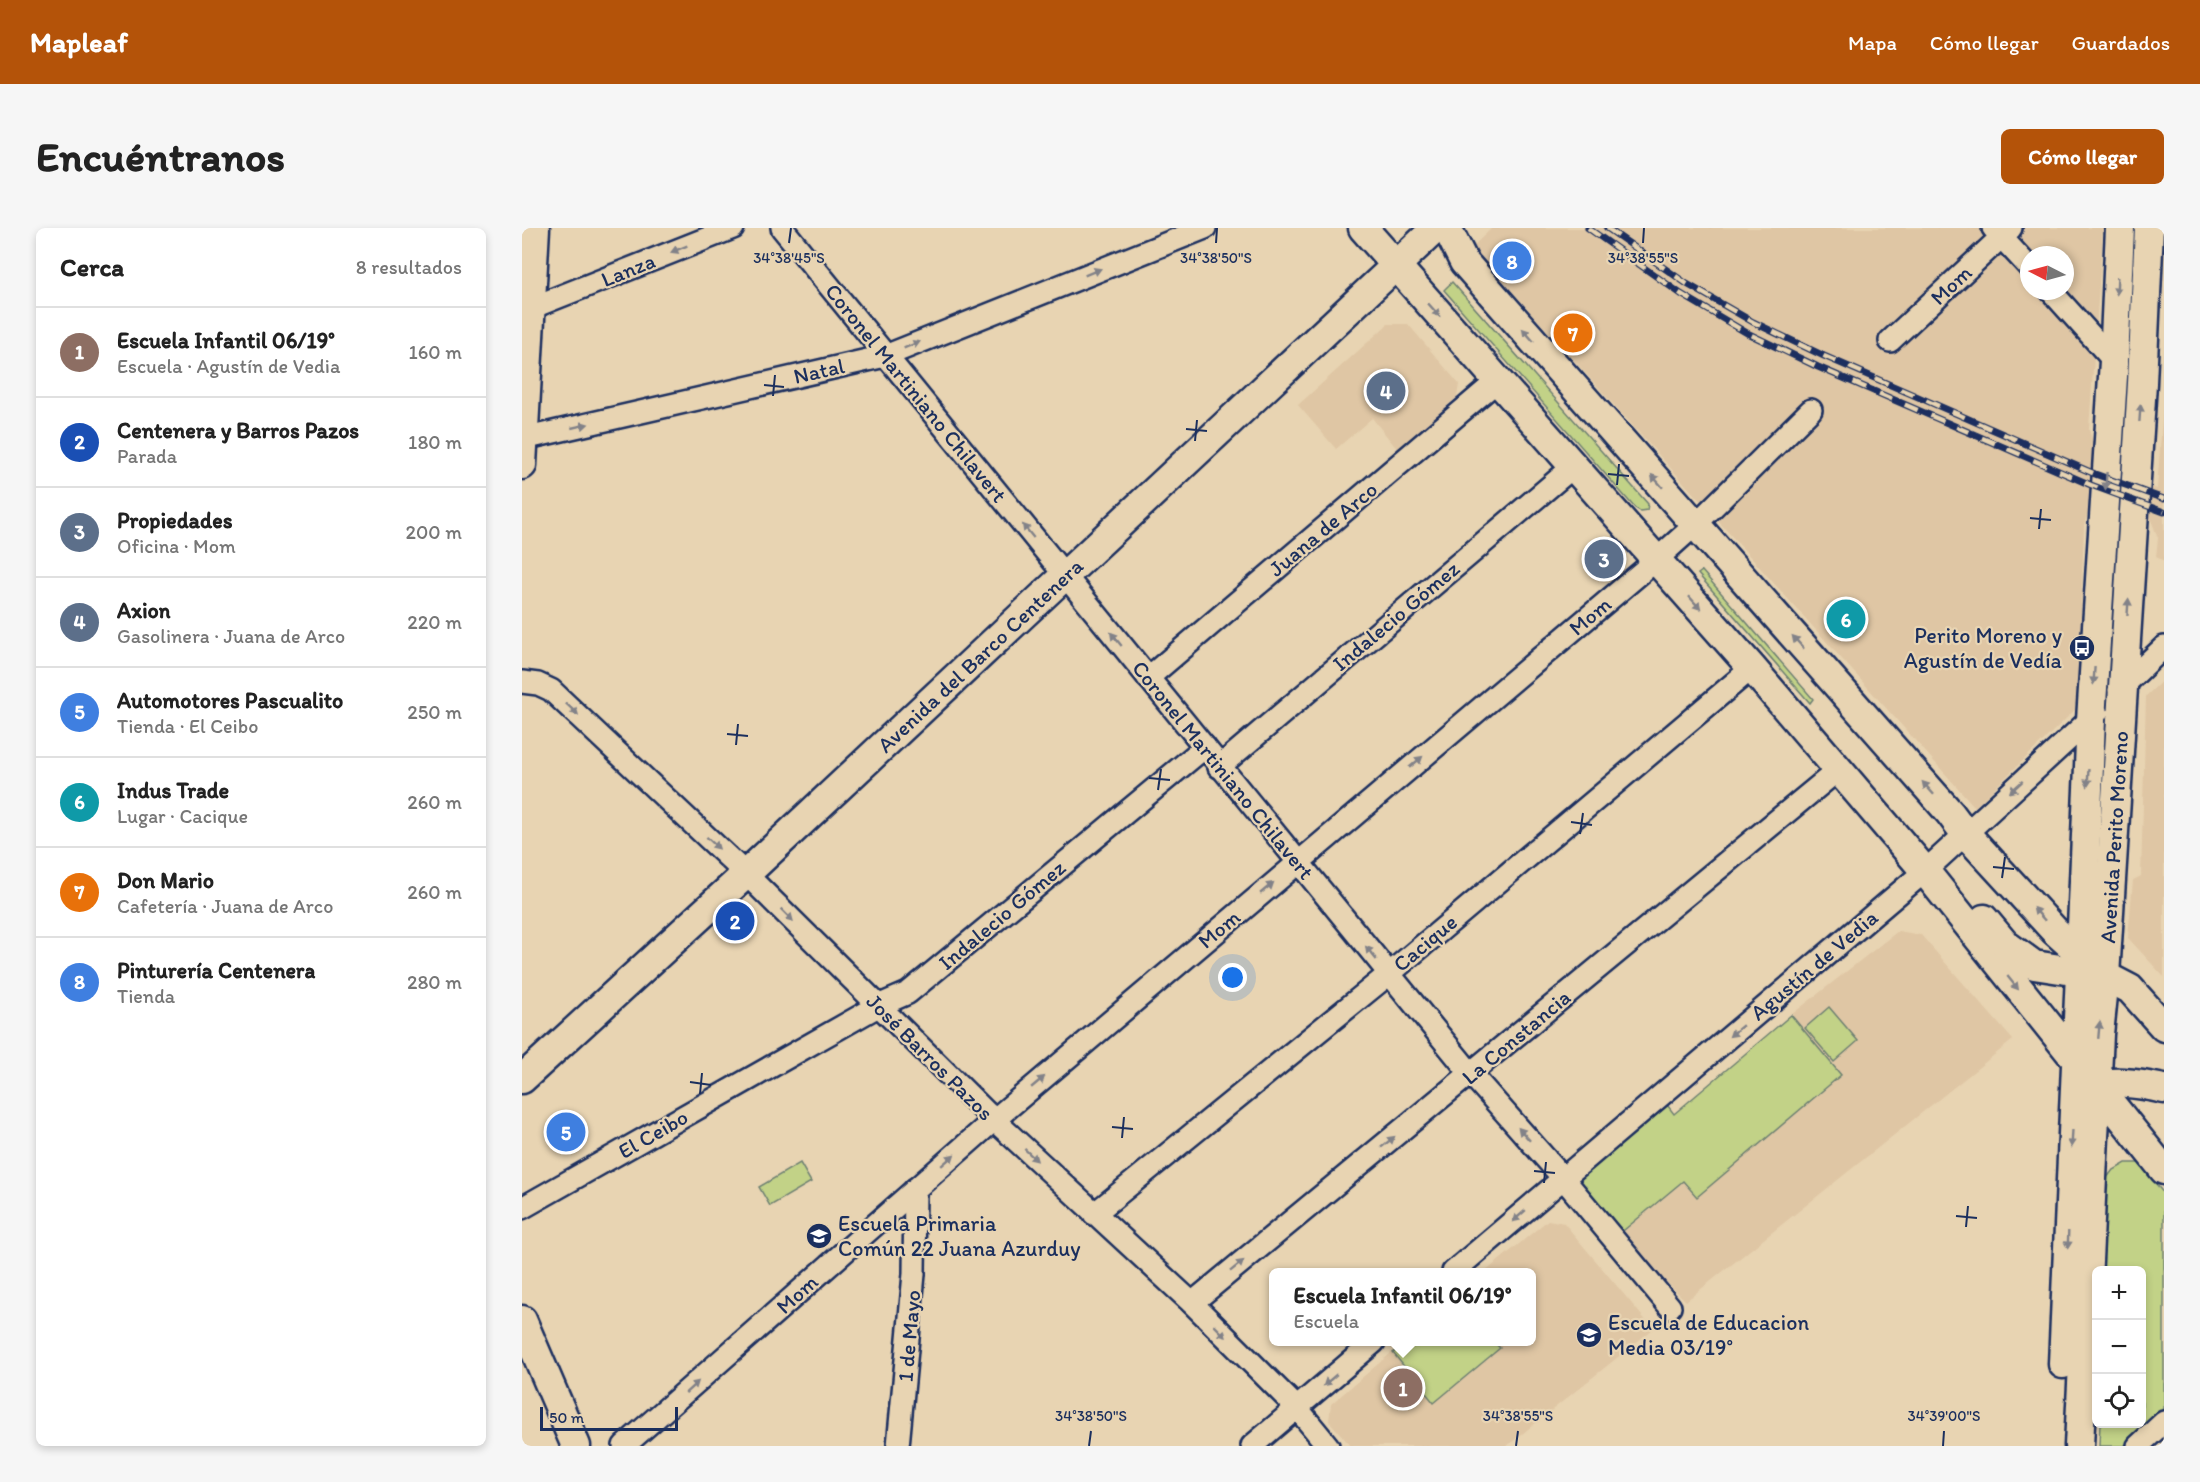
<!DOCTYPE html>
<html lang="es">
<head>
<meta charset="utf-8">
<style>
	body { margin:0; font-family:Itim,sans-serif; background:#f6f6f6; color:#222 }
	.controls { position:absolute; right:18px; bottom:18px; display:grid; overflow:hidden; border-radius:9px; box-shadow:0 3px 9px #0003 }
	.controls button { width:54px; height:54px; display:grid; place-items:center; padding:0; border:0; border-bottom:2px solid #e0e0e0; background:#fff; color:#222; font:30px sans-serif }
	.compass { position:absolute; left:1498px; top:18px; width:54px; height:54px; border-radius:50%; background:#fff; box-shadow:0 3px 9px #0003; rotate:276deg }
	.scale { position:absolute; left:18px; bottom:15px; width:138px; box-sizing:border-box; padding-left:6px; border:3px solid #1b2f5e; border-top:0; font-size:16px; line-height:21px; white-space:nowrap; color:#1b2f5e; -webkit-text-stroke:4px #e8d4b2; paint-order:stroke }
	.you { position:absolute; left:711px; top:750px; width:21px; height:21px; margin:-15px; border:4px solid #fff; border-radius:50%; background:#1a73e8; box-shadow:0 0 0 9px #1a73e833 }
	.badge { display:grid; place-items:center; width:39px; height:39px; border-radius:50%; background:#b45309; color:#fff; font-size:20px; font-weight:700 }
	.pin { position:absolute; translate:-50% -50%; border:3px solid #fff; box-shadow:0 2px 6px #0006 }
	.popup { position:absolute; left:747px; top:1040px; width:267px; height:78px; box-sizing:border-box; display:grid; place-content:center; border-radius:9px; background:#fff; filter:drop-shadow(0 2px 4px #0005); font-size:20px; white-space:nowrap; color:#767676 }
	.popup b { font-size:22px; color:#222 }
	.popup::after { content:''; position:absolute; left:50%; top:100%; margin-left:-12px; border:12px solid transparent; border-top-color:#fff }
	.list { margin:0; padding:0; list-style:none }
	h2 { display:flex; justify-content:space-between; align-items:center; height:78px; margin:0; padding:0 24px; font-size:26px }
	h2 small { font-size:20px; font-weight:400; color:#767676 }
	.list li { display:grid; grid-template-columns:39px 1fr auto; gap:18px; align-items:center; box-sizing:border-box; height:90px; padding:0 24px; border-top:2px solid #e0e0e0 }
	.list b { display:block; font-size:22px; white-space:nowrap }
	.list p { margin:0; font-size:20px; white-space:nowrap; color:#767676 }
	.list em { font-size:20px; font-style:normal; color:#767676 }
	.icon { flex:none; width:33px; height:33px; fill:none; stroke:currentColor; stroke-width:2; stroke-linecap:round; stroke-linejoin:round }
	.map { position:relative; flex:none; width:1642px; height:1218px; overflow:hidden; border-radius:9px }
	header { display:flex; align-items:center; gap:36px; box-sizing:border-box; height:84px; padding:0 30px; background:#b45309; color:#fff }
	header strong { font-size:28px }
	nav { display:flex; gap:33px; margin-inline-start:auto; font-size:21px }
	.intro { display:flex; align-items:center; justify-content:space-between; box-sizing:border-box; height:144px; padding:0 36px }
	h1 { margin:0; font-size:42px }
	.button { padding:15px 27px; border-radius:9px; background:#b45309; color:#fff; font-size:21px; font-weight:700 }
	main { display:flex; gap:36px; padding:0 36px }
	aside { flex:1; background:#fff; border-radius:9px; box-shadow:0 3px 9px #0003 }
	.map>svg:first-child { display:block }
	.built { fill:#dfc6a4; fill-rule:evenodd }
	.green { fill:#c2d287; stroke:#6e8072; stroke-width:1.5 }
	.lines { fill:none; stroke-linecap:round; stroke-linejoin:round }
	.minor-casing { stroke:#1b2f5e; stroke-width:26 }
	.secondary-casing { stroke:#1b2f5e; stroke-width:33 }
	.minor { stroke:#e8d4b2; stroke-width:21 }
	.secondary { stroke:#e8d4b2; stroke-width:28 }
	.rail-casing { stroke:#1b2f5e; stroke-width:7 }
	.rail { stroke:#e8d4b2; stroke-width:4.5; stroke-dasharray:14; stroke-linecap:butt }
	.oneway { fill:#828288 }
	.ticks { fill:none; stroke:#1b2f5e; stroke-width:2 }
	.labels { text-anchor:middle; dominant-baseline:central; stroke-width:4.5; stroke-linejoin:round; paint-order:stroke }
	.street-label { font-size:22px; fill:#1b2f5e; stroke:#e8d4b2 }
	.poi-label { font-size:22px; fill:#1b2f5e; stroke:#e8d4b2; text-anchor:start }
	.ticks-label { font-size:15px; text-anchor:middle; fill:#1b2f5e; stroke:#e8d4b2; stroke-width:4.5; stroke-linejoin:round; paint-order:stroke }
</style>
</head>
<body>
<header>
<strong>Mapleaf</strong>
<nav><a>Mapa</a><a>Cómo llegar</a><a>Guardados</a></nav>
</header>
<div class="intro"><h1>Encuéntranos</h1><a class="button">Cómo llegar</a></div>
<main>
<aside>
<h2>Cerca<small>8 resultados</small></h2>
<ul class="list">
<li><span class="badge" style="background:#8d6e63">1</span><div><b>Escuela Infantil 06/19°</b><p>Escuela · Agustín de Vedia</p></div><em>160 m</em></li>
<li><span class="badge" style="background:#1a4fb4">2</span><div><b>Centenera y Barros Pazos</b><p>Parada</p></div><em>180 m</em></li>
<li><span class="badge" style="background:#5c6f8a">3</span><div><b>Propiedades</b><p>Oficina · Mom</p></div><em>200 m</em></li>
<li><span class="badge" style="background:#5c6f8a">4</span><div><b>Axion</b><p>Gasolinera · Juana de Arco</p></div><em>220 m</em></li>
<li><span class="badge" style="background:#3f7fe0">5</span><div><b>Automotores Pascualito</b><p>Tienda · El Ceibo</p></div><em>250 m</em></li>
<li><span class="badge" style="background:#0f9aa8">6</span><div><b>Indus Trade</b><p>Lugar · Cacique</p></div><em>260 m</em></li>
<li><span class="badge" style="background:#e8710a">7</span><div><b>Don Mario</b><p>Cafetería · Juana de Arco</p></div><em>260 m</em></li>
<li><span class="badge" style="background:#3f7fe0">8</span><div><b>Pinturería Centenera</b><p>Tienda</p></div><em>280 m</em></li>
</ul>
</aside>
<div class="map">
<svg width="1642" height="1218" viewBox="0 0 1642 1218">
	<rect width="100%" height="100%" fill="#e8d4b2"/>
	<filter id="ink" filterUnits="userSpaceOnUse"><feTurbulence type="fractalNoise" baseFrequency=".0167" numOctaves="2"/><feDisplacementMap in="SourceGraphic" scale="12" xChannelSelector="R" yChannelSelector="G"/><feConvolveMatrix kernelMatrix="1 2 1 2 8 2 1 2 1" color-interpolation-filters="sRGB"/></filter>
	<g filter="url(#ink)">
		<g class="built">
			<path d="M970,0h611l-14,201 10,36 58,24 7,-94v166l-8,-4 2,-19 -9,-23 -54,-23 -11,33 -6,182 -103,100 -503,-560zM1507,27h36v36h-36z"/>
			<path d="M866,96h20l51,60 -2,13 -59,53 -26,-32 -36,31 -38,-44z"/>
			<path d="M1642,451v298l-36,-39 5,-58 8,-4 5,-180z"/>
			<path d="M1376,703l23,4 92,105 -327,261 -68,-66 65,-54 14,16 144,-122 -50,-60z"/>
			<path d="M1026,992l16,3 89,106 -146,117h-156l-22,-25 2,-17 73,-62h128v-70h-47z"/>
		</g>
		<g class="green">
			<path d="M930,54l196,222 -1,6 -7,1 -5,-3 -191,-218z"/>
			<path d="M1180,343l111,128 -3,4 -112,-129z"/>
			<path d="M1307,779l29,34 -24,21 -29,-34z"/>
			<path d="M1269,787l50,60 -144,122 -14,-16 -65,54 -46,-56 93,-77 9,12z"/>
			<path d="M278,935l11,19 -41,24 -11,-19z"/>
			<path d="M1604,935h14l24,31v214l-40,38h-25l1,-22h42v-154h-40l2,-88 8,-11z"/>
			<path d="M886,1114h86l6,6 -66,55 -41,-50z"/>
		</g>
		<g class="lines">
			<g class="minor-casing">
				<g id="minor">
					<path d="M260,0l689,846 92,104 107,129"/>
					<path d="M1471,0l36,39"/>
					<path d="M1529,63l63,70"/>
					<path d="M0,81l9,-1 202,-80"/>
					<path d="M1368,113l121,-113"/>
					<path d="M1,211l362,-83 320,-128"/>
					<path d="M626,450l349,-297"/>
					<path d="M0,454l16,2 13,6 195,184 248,246 198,183 105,105 31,38"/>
					<path d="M1597,462l45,-43"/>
					<path d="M697,539l355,-301"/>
					<path d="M0,980l356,-202 30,-13 297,-246"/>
					<path d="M572,986l295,-240 363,-306"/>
					<path d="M931,1044l472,-401 172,-158"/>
					<path d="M670,1075l646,-533"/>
					<path d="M102,1218l370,-326 662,-560 39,-35 116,-115"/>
					<path d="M376,1218l16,-172 1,-85"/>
					<path d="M730,1218l122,-104"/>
					<path d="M1616,1218l26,-24"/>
				</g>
			</g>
			<g class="secondary-casing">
				<g id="secondary">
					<path d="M841,0l389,440 173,203 239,299"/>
					<path d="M925,0l17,34 486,551 15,20 90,98 50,45 25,13 34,38"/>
					<path d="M0,237l13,-237"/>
					<path d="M1462,691l21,25 29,21 65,10"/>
					<path id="s1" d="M0,851l224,-205 690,-646"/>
					<path d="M1562,860c26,-9 53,-5 80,1"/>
					<path d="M0,1092l54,126"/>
					<path d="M1541,1136l28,-644 23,-359 6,-133"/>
					<path id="s2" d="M1557,1218l20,-412 6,-58 37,-593 7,-155"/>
				</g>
			</g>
			<use href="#minor" class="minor"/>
			<use href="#secondary" class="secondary"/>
			<g class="rail-casing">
				<g id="rail">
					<path d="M1066,0l93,66 66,39 71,34 273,118 73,27"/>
					<path d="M1085,0l80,56 66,38 71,34 271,118 69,25"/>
				</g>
			</g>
			<use href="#rail" class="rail"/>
		</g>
		<defs><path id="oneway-solid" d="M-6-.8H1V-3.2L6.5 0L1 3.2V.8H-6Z" transform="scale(1.5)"/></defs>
		<g class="oneway">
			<use href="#oneway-solid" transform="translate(157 21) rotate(158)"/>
			<use href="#oneway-solid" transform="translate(571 44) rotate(-22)"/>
			<use href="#oneway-solid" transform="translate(1595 58) rotate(92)"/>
			<use href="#oneway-solid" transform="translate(912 82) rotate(48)"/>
			<use href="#oneway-solid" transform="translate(1006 107) rotate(-131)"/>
			<use href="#oneway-solid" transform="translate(390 117) rotate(-22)"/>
			<use href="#oneway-solid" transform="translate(1618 185) rotate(-86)"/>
			<use href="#oneway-solid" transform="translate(58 198) rotate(-13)"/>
			<use href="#oneway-solid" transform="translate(1135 253) rotate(-131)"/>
			<use href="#oneway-solid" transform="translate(1584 253) rotate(94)"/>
			<use href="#oneway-solid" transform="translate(506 303) rotate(-129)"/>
			<use href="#oneway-solid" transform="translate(1173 375) rotate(48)"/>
			<use href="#oneway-solid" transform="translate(1606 379) rotate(-86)"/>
			<use href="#oneway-solid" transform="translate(594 411) rotate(-129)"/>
			<use href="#oneway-solid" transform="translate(1276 414) rotate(-132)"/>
			<use href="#oneway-solid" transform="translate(1572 448) rotate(94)"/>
			<use href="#oneway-solid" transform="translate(50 481) rotate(43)"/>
			<use href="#oneway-solid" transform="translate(894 534) rotate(-40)"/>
			<use href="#oneway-solid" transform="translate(1566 550) rotate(93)"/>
			<use href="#oneway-solid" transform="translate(1494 559) rotate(138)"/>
			<use href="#oneway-solid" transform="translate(1406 560) rotate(-132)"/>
			<use href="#oneway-solid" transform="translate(191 615) rotate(43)"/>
			<use href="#oneway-solid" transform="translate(745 660) rotate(-40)"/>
			<use href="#oneway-solid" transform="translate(1517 686) rotate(-132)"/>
			<use href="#oneway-solid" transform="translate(265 687) rotate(45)"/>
			<use href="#oneway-solid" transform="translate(849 725) rotate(-129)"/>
			<use href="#oneway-solid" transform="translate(1491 755) rotate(51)"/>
			<use href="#oneway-solid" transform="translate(1577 802) rotate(-85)"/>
			<use href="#oneway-solid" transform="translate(1214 803) rotate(140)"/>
			<use href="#oneway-solid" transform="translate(516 854) rotate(-40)"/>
			<use href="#oneway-solid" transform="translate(1002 906) rotate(-132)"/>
			<use href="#oneway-solid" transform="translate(1550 911) rotate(93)"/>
			<use href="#oneway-solid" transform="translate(866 914) rotate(-39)"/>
			<use href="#oneway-solid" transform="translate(509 927) rotate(43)"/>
			<use href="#oneway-solid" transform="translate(426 932) rotate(-41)"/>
			<use href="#oneway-solid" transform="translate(997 988) rotate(139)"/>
			<use href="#oneway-solid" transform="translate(1546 1012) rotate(92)"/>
			<use href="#oneway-solid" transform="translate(715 1038) rotate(-39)"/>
			<use href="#oneway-solid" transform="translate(698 1103) rotate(45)"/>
			<use href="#oneway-solid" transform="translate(808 1152) rotate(139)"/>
			<use href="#oneway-solid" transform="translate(170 1159) rotate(-42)"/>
		</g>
	</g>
	<path class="ticks" d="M267,15l2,-15M694,15l1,-15M1121,15l1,-15M242,157l20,2M251,168l2,-21M664,201l21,2M673,213l2,-21M1086,246l21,2M1095,257l2,-21M1508,290l21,2M1517,301l2,-20M205,506l21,2M214,517l2,-21M627,550l21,2M636,562l3,-21M1049,594l21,3M1058,606l3,-21M1471,639l21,2M1480,650l3,-21M168,854l21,3M178,866l2,-21M590,899l21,2M600,910l2,-21M1012,943l21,2M1022,955l2,-21M1434,988l21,2M1444,999l2,-21M567,1218l2,-15M994,1218l2,-15M1421,1218l1,-15"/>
	<defs>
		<g id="bus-disc" transform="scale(1.35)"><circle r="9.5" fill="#1b2f5e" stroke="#e8d4b2"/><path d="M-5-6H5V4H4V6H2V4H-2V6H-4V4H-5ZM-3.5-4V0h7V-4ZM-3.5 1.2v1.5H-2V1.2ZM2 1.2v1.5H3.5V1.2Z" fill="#fff"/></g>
		<g id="school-disc" transform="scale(1.35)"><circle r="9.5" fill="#1b2f5e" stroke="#e8d4b2"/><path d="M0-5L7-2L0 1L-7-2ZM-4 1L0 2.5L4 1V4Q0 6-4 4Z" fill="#fff"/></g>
	</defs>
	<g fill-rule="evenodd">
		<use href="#bus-disc" x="1560" y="420"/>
		<use href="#school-disc" x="297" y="1008"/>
		<use href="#school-disc" x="1067" y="1107"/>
	</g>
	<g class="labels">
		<g class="street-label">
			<text transform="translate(106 42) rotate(-22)">Lanza</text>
			<text transform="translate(1429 57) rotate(-43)">Mom</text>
			<text transform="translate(297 143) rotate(-13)">Natal</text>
			<text transform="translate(394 165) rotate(51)">Coronel Martiniano Chilavert</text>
			<text transform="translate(801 301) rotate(-40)">Juana de Arco</text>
			<text transform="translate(874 388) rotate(-40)">Indalecio Gómez</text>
			<text transform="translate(1068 388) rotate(-40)">Mom</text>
			<text stroke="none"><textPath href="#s1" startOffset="624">Avenida del Barco Centenera</textPath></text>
			<text transform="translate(701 542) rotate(51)">Coronel Martiniano Chilavert</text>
			<text stroke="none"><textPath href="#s2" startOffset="610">Avenida Perito Moreno</textPath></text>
			<text transform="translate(480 687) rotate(-40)">Indalecio Gómez</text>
			<text transform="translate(697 701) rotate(-40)">Mom</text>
			<text transform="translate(903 715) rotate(-40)">Cacique</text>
			<text transform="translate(1292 737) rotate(-40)">Agustín de Vedia</text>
			<text transform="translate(994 809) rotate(-40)">La Constancia</text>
			<text transform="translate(408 829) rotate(45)">José Barros Pazos</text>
			<text transform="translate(131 906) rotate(-30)">El Ceibo</text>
			<text transform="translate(275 1066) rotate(-42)">Mom</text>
			<text transform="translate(387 1108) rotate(-85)">1 de Mayo</text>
		</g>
		<g class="poi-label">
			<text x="1540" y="407" text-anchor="end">Perito Moreno y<tspan x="1540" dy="25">Agustín de Vedía</tspan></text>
			<text x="316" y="995">Escuela Primaria<tspan x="316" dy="25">Común 22 Juana Azurduy</tspan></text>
			<text x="1086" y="1094">Escuela de Educacion<tspan x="1086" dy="25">Media 03/19°</tspan></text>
		</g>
	</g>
	<g class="ticks-label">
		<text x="267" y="35">34°38'45"S</text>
		<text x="694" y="35">34°38'50"S</text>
		<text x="1121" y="35">34°38'55"S</text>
		<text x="569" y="1193">34°38'50"S</text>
		<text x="996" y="1193">34°38'55"S</text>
		<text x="1422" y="1193">34°39'00"S</text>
	</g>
</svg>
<div class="controls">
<button>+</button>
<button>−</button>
<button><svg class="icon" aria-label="locate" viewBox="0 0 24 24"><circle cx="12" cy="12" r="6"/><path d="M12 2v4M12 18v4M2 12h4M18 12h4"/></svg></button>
</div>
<svg class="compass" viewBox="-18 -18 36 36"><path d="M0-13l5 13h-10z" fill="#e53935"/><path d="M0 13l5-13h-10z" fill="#767676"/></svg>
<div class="scale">50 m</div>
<div class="you"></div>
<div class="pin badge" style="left:881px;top:1160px;background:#8d6e63">1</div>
<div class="popup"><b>Escuela Infantil 06/19°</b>Escuela</div>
<div class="pin badge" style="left:213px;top:693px;background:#1a4fb4">2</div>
<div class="pin badge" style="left:1082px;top:331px;background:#5c6f8a">3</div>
<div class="pin badge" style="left:864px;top:163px;background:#5c6f8a">4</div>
<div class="pin badge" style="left:44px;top:904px;background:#3f7fe0">5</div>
<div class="pin badge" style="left:1324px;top:391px;background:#0f9aa8">6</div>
<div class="pin badge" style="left:1051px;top:105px;background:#e8710a">7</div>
<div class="pin badge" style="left:990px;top:33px;background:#3f7fe0">8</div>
</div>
</main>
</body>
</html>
